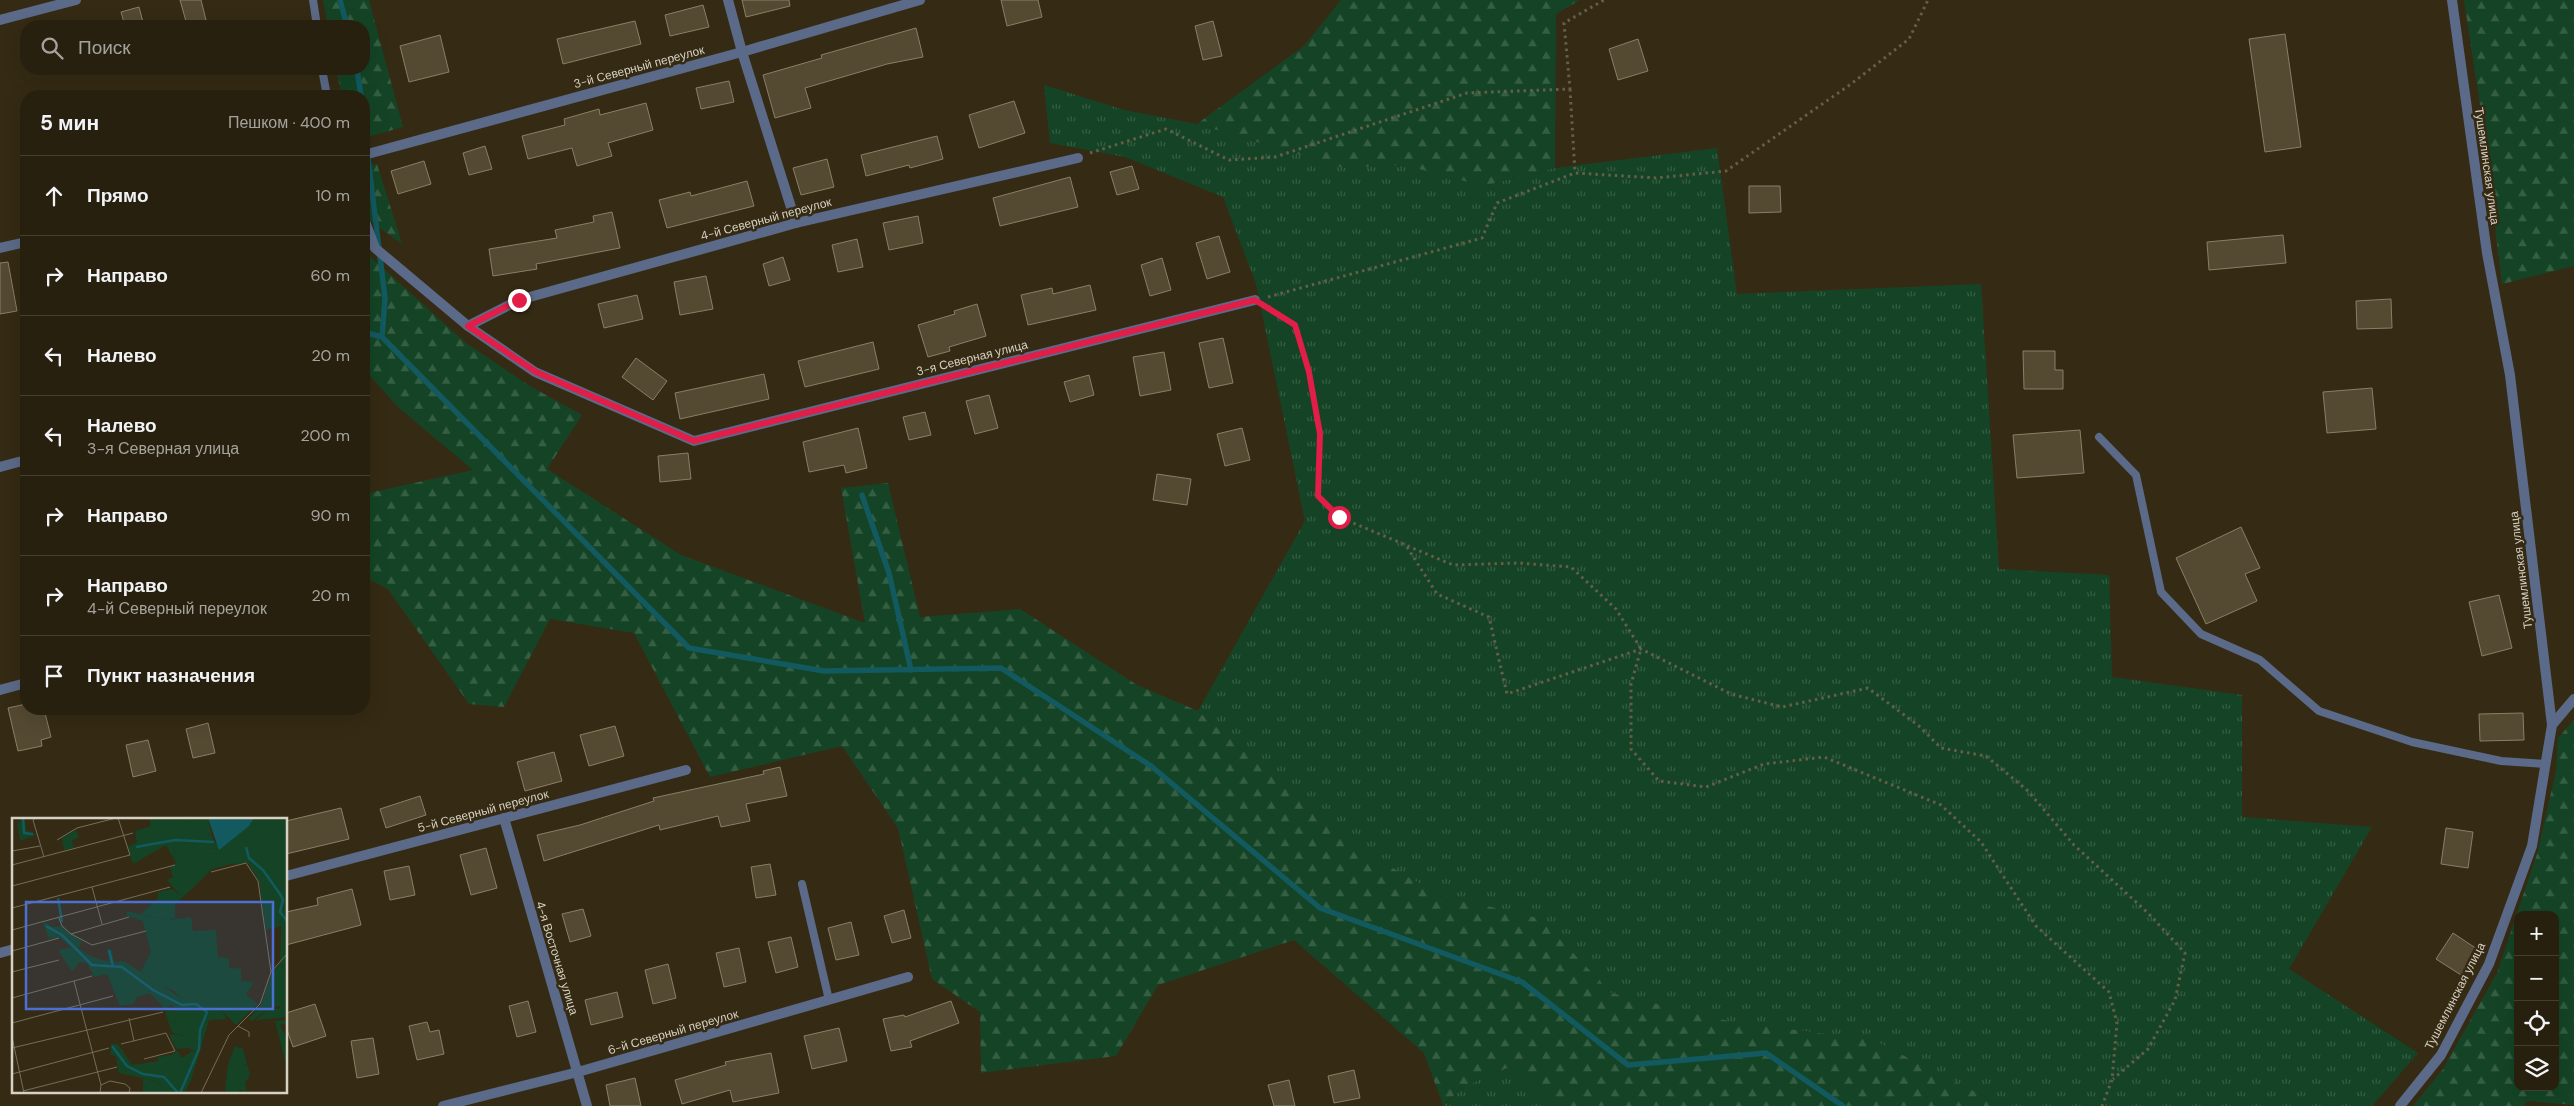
<!DOCTYPE html>
<html lang="ru">
<head>
<meta charset="utf-8">
<style>
	body { margin:0; font-family:"DM Sans",sans-serif; background:#302818; color:#f1f3f6 }
	.controls { position:absolute; right:15px; bottom:15px; display:grid; overflow:hidden; border-radius:10px; box-shadow:0 5px 20px #0002 }
	.controls button { width:45px; height:45px; display:grid; place-items:center; padding:0; border:0; border-bottom:1px solid #443e2f; background:#28200f; color:#f1f3f6; font:25px sans-serif }
	.stop { position:absolute; width:15px; height:15px; margin:-11px; border:4px solid #e11d48; border-radius:50%; background:#fff }
	.stop.end { background:#e11d48; border-color:#fff; box-shadow:0 1px 5px #0008 }
	.list { margin:0; padding:0; list-style:none }
	h2 { display:flex; justify-content:space-between; align-items:center; height:65px; margin:0; padding:0 20px; font-size:21px }
	h2 small { font-size:16px; font-weight:400; color:#a5a39e }
	.list li { display:grid; grid-template-columns:32px 1fr auto; gap:15px; align-items:center; box-sizing:border-box; height:80px; padding:0 20px; border-top:1px solid #443e2f }
	.list b { display:block; font-size:19px; white-space:nowrap }
	.list p { margin:0; font-size:16px; white-space:nowrap; color:#a5a39e }
	.list em { font-size:16px; font-style:normal; color:#a5a39e }
	.icon { flex:none; width:28px; height:28px; fill:none; stroke:currentColor; stroke-width:2; stroke-linecap:round; stroke-linejoin:round }
	.map { position:relative; flex:none; width:2574px; height:1106px; overflow:hidden }
	.search { position:absolute; background:#28200f; box-shadow:0 5px 20px #0002; left:20px; top:20px; width:350px; height:55px; display:flex; align-items:center; gap:12px; box-sizing:border-box; padding:0 18px; border-radius:20px; color:#a5a39e; font-size:19px }
	.panel { position:absolute; background:#28200f; box-shadow:0 5px 20px #0002; left:20px; top:90px; width:350px; height:625px; border-radius:20px }
	.map>svg:first-child { display:block }
	.grass { fill:url(#grass-tufts) }
	.forest { fill:url(#forest-firs); fill-rule:evenodd }
	.lines { fill:none; stroke-linecap:round; stroke-linejoin:round }
	.stream { stroke:#125a5f; stroke-width:5.5 }
	.building { fill:#544a32; stroke:#8a7f66 }
	.path { stroke:#665e49; stroke-width:3; stroke-dasharray:2.5 4; stroke-linecap:butt }
	.service { stroke:#5b6a88; stroke-width:8 }
	.minor { stroke:#5b6a88; stroke-width:10 }
	.route { stroke:#e11d48; stroke-width:6 }
	.labels { text-anchor:middle; dominant-baseline:central; stroke-width:5; stroke-linejoin:round; paint-order:stroke }
	.street-label { font-size:12px; fill:#d7d1c3; stroke:#352b14 }
	.inset-river { fill:none; stroke:#125a5f; stroke-width:2.5 }
	.inset-road { fill:none; stroke:#766d5a; stroke-width:1 }
	.view { fill:#4c6fd3; fill-opacity:0.15; stroke:#4c6fd3; stroke-width:2.5 }
	.inset-edge { fill:none; stroke:#d7d1c3; stroke-width:2.5 }
</style>
</head>
<body>
<div class="map">
<svg width="2574" height="1106" viewBox="0 0 2574 1106">
	<defs>
		<pattern id="grass-tufts" width="24" height="20" patternUnits="userSpaceOnUse" patternTransform="scale(1.25)"><rect width="24" height="20" fill="#144425"/><path d="M3 7l-1-3M5 7V3M7 7l1-3M15 17l-1-3M17 17v-4M19 17l1-3" fill="none" stroke="#355e43"/></pattern>
		<pattern id="forest-firs" width="22" height="20" patternUnits="userSpaceOnUse" patternTransform="scale(1.25)"><rect width="22" height="20" fill="#144425"/><path d="M5 1l3.5 6h-7zM16 11l3.5 6h-7z" fill="#355e43"/></pattern>
	</defs>
	<rect width="100%" height="100%" fill="#352b14"/>
	<g class="grass">
		<path d="M1044,85l80,25 73,14 146,44 61,-3 79,21 72,-18 162,-20 20,146 244,-10 18,285 110,6 3,102 130,18v122l130,10 -83,142 129,84 -46,53h-369l-130,-66 -140,-18 -122,-29 -71,-74 -102,-25 -92,-53 -148,-130 107,-190 -49,-237 -33,-87 -98,-40 -75,-14z"/>
		<path d="M1507,1068l53,38h-117l22,-20z"/>
	</g>
	<g class="forest">
		<path d="M323,0h46l34,127 -39,11v-42h-22l-6,-27h28v-43h-36z"/>
		<path d="M1341,0h239l-24,14 -1,154 -72,18 -79,-21 -61,3 -146,-44 107,-78z"/>
		<path d="M2464,0h110v266l-72,18 -22,-179z"/>
		<path d="M377,164l25,80 -32,-23 -6,-18v-37z"/>
		<path d="M364,251l102,92 62,42 54,30 -35,54 134,86 184,68 -24,-135 47,-5 32,134 100,-8 117,76 61,26 148,130 92,53 103,25 70,74 122,29 140,18 130,66h-443l-53,-38 -42,18 -22,19 -19,-52 -130,-113 -136,45 -42,71 -135,17 -1,-61 -48,-33 -34,-151 -56,-82 -132,31 -76,-144 -84,-14 -46,88 -35,-3 -81,-115 -24,-12v-83l109,-24 -75,-63 -34,-38z"/>
		<path d="M2574,720v385l-47,-4 -4,5h-110l30,-37 54,-96 40,-119 19,-83 2,-33zM2518,915h37v172h-37z"/>
	</g>
	<g class="lines">
		<g class="stream">
			<path d="M340,0l7,26"/>
			<path d="M357,69l4,27"/>
			<path d="M364,125l21,173 -3,39"/>
			<path d="M364,332l18,5 307,311 135,23 177,-3 150,98 169,142 202,74 106,83 138,-12 77,53"/>
			<path d="M862,495l27,78 22,97"/>
		</g>
	</g>
	<g class="building">
		<path d="M180,0h21l5,20 -19,5z"/>
		<path d="M742,0h47l1,6 -44,11z"/>
		<path d="M1001,0h37l4,17 -35,9z"/>
		<path d="M703,5l6,22 -39,9 -5,-21z"/>
		<path d="M139,7l5,19h-19l-4,-14z"/>
		<path d="M635,21l6,23 -78,20 -6,-25z"/>
		<path d="M1213,21l9,35 -19,4 -8,-34z"/>
		<path d="M916,28l7,29 -36,7 -82,24 6,20 -36,10 -12,-43 59,-17 -1,-3z"/>
		<path d="M2285,34l16,113 -36,5 -16,-113z"/>
		<path d="M440,35l9,37 -40,10 -9,-36z"/>
		<path d="M1638,39l10,32 -30,9 -9,-31z"/>
		<path d="M729,81l5,21 -33,7 -5,-21z"/>
		<path d="M1014,101l11,32 -46,15 -10,-33z"/>
		<path d="M646,103l7,27 -45,13 4,13 -35,10 -5,-18 -44,11 -6,-23 43,-11 -1,-6 35,-10 1,6z"/>
		<path d="M937,136l6,23 -33,9 -1,-3 -43,11 -5,-21z"/>
		<path d="M485,146l7,23 -23,6 -6,-22z"/>
		<path d="M827,159l7,28 -33,8 -8,-27z"/>
		<path d="M424,161l7,23 -33,10 -7,-23z"/>
		<path d="M1132,166l7,23 -22,6 -7,-23z"/>
		<path d="M1070,177l8,30 -78,19 -7,-28z"/>
		<path d="M747,181l7,25 -87,22 -8,-28 31,-8 1,4z"/>
		<path d="M1749,186h31l1,26 -32,1z"/>
		<path d="M612,212l8,36 -84,16 1,5 -44,7 -4,-27 68,-11 -2,-8 39,-8 -1,-6z"/>
		<path d="M918,216l5,27 -34,7 -6,-27z"/>
		<path d="M2283,235l3,28 -77,7 -2,-28z"/>
		<path d="M1219,236l11,36 -23,7 -11,-36z"/>
		<path d="M857,239l6,28 -25,5 -6,-27z"/>
		<path d="M783,257l7,23 -21,6 -6,-22z"/>
		<path d="M1162,258l9,32 -21,6 -9,-31z"/>
		<path d="M8,262l9,49 -17,3v-51z"/>
		<path d="M706,276l7,33 -33,6 -6,-33z"/>
		<path d="M1090,285l6,25 -68,15 -7,-30 31,-7 1,6z"/>
		<path d="M637,295l6,24 -39,9 -6,-24z"/>
		<path d="M2391,299l1,29 -35,1 -1,-28z"/>
		<path d="M977,304l9,32 -37,11 1,4 -22,6 -10,-32 37,-11 -1,-3z"/>
		<path d="M1223,338l10,45 -24,5 -10,-45z"/>
		<path d="M873,342l6,27 -74,18 -7,-26z"/>
		<path d="M2023,351h32v19h8v19h-39z"/>
		<path d="M1164,352l7,38 -31,6 -7,-39z"/>
		<path d="M636,358l31,23 -14,19 -31,-23z"/>
		<path d="M764,374l5,25 -89,20 -5,-26z"/>
		<path d="M1089,375l5,20 -24,7 -6,-20z"/>
		<path d="M2372,388l4,41 -49,4 -4,-41z"/>
		<path d="M989,395l9,33 -23,6 -9,-33z"/>
		<path d="M925,412l6,23 -22,5 -6,-23z"/>
		<path d="M858,428l9,40 -21,5 -2,-8 -35,7 -6,-30z"/>
		<path d="M1242,428l8,32 -25,6 -8,-32z"/>
		<path d="M2080,430l4,43 -67,5 -4,-43z"/>
		<path d="M688,453l3,26 -31,3 -2,-26z"/>
		<path d="M1157,474l34,5 -4,26 -34,-5z"/>
		<path d="M2241,527l19,41 -15,6 12,27 -51,23 -30,-66z"/>
		<path d="M2499,595l13,53 -30,8 -13,-54z"/>
		<path d="M26,704v5h18l7,28 -10,3 1,6 -24,5 -10,-43z"/>
		<path d="M2523,713l1,27 -44,1 -1,-27z"/>
		<path d="M208,723l7,30 -22,5 -7,-29z"/>
		<path d="M615,726l9,30 -35,10 -9,-31z"/>
		<path d="M148,740l8,31 -23,6 -7,-32z"/>
		<path d="M554,752l8,29 -37,10 -8,-29z"/>
		<path d="M780,767l7,29 -41,8 4,17 -29,6 -3,-11 -58,14 -1,-5 -115,36 -7,-26 43,-10 74,-24 -1,-3 111,-24 -1,-3z"/>
		<path d="M420,796l6,19 -40,13 -6,-19z"/>
		<path d="M341,808l8,31 -63,15v-33z"/>
		<path d="M2446,828l27,4 -5,36 -27,-4z"/>
		<path d="M486,848l11,40 -26,7 -11,-40z"/>
		<path d="M770,864l6,31 -20,3 -5,-31z"/>
		<path d="M409,866l6,29 -25,5 -6,-29z"/>
		<path d="M352,889l9,36 -75,20v-33l32,-7 -1,-7z"/>
		<path d="M583,909l8,27 -21,6 -8,-28z"/>
		<path d="M904,910l7,28 -19,5 -8,-27z"/>
		<path d="M851,922l8,33 -23,5 -8,-32z"/>
		<path d="M2453,933l24,16 -16,26 -25,-16z"/>
		<path d="M791,937l7,30 -22,6 -8,-31z"/>
		<path d="M739,948l7,34 -22,5 -8,-34z"/>
		<path d="M668,964l8,34 -23,6 -8,-34z"/>
		<path d="M617,992l6,25 -32,8 -6,-25z"/>
		<path d="M528,1001l8,31 -19,5 -8,-31z"/>
		<path d="M951,1001l8,22 -49,18 2,6 -21,4 -8,-32 21,-4 1,2z"/>
		<path d="M315,1004l11,32 -33,11 -7,-20v-14z"/>
		<path d="M427,1022l3,10 9,-2 5,24 -27,6 -8,-34z"/>
		<path d="M839,1028l8,33 -35,8 -8,-33z"/>
		<path d="M373,1038l6,36 -22,4 -6,-37z"/>
		<path d="M771,1053l8,40 -46,9 -3,-12 -48,14 -7,-24 51,-15 -1,-3z"/>
		<path d="M1354,1070l6,28 -26,5 -6,-27z"/>
		<path d="M635,1078l6,28h-31l-4,-21z"/>
		<path d="M1289,1080l6,26h-21l-6,-21z"/>
	</g>
	<g class="lines">
		<g class="path">
			<path d="M1570,89l5,84"/>
			<path d="M1090,153l76,-24 63,31 46,-3 192,-64 103,-4 -6,-66 40,-23"/>
			<path d="M1268,297l214,-59 15,-35 78,-30 81,5 70,-7 125,-87 58,-45 19,-39"/>
			<path d="M1266,307l29,18 14,47 11,62 -2,62 21,21 114,48 65,-2 53,4 45,42 25,40 -10,35v65l28,32 47,6 58,-23 60,-7 117,48 40,37 55,84 73,66 8,31 -5,57 -10,26"/>
			<path d="M1407,547l30,47 52,23 18,77 134,-45 90,45 51,13 86,-19 51,38 22,22 45,8 42,35 46,54 74,68 37,40 -10,47 -27,49 -35,30"/>
		</g>
		<g class="service">
			<path d="M313,0l4,26"/>
			<path d="M322,69l5,27"/>
			<path d="M2099,437l37,38 25,117 40,42 59,26 59,51 93,31 89,19 45,3"/>
			<path d="M802,884l27,116"/>
		</g>
		<g class="minor">
			<path d="M728,0l14,52 54,171"/>
			<path d="M0,20l76,-20"/>
			<path d="M364,155l378,-103 178,-52"/>
			<path d="M364,219l11,29 93,78 67,46 159,69 561,-141"/>
			<path d="M0,248l26,-6"/>
			<path d="M468,326l51,-26 277,-77 282,-65"/>
			<path d="M0,467l26,-7"/>
			<path d="M0,690l26,-7"/>
			<path d="M2552,725l22,-26"/>
			<path d="M504,818l83,288"/>
			<path d="M286,876l400,-106"/>
			<path d="M0,953l14,-4"/>
			<path d="M443,1106l135,-34 330,-95"/>
			<path d="M2400,1106l41,-51 48,-91 43,-118 20,-121 -42,-350 -23,-122 -35,-253"/>
		</g>
	</g>
	<g class="lines">
		<path class="route" d="M519,300l-51,26 68,46 158,69 561,-141 40,25 14,47 11,62 -2,62 21,21"/>
	</g>
	<g class="labels">
		<g class="street-label">
			<text transform="translate(639 67) rotate(-15)">3-й Северный переулок</text>
			<text transform="translate(2487 166) rotate(82)">Тушемлинская улица</text>
			<text transform="translate(766 219) rotate(-15)">4-й Северный переулок</text>
			<text transform="translate(972 358) rotate(-14)">3-я Северная улица</text>
			<text transform="translate(2521 570) rotate(-97)">Тушемлинская улица</text>
			<text transform="translate(483 811) rotate(-15)">5-й Северный переулок</text>
			<text transform="translate(557 958) rotate(73)">4-я Восточная улица</text>
			<text transform="translate(2455 996) rotate(-63)">Тушемлинская улица</text>
			<text transform="translate(673 1032) rotate(-16)">6-й Северный переулок</text>
		</g>
	</g>
	<g transform="translate(12 818)">
		<rect width="275" height="275" fill="#352b14"/>
		<path d="M182,0h14l3,14 -9,11 2,11 12,-1v7l4,3 10,-5 2,6 -20,5 -19,19 -3,-6 -5,12 -5,1 -13,-15 6,-3 -3,-9 6,-5 -3,-15 11,-26 9,-1zM64,12l3,8 -7,2 2,8 -10,2 -2,-12zM114,93l42,9 23,-3 2,14 23,-1 2,27 11,1v9l12,2v12l13,1 -8,13 12,9 -22,21 -14,-14 -41,-13 -7,-7 -19,-8 -14,-12 10,-19 -8,-31 -16,-5zM269,108l6,4v43l-7,-10zM271,186l4,1v12l-31,3 13,-12 10,1zM275,202v4l-7,1 7,14v30l-12,-48zM163,203l6,7 9,3 -3,5 -14,-3 -4,-9zM223,228l8,3 4,15 -11,4 -8,-4zM165,233l5,7 10,-7 7,3 -3,10 -20,2 -5,-11zM131,260l18,6 3,9h-21z" fill="#144425"/>
		<path d="M8,0h5l1,12 10,5 -16,6 -3,-18 4,-2zM137,0h45l-1,3 -8,1 2,7 -7,5v10l-7,4 3,15 -10,-18 -33,19 -5,-17 9,-5 -2,-11 16,-5zM242,0h33v112l-6,-4 -15,4 -7,-49 -11,-18 -16,1 -2,-5 -10,4 -4,-3v-7l-12,1 -2,-3 -2,-12 3,-4 6,1 2,-4 3,10 35,-16zM172,20l7,1 8,15 -13,3 3,-7zM178,64l3,6 -18,16v14l-7,2 -27,-6 17,-16v-6l14,-3 8,6 5,-1v-8zM33,104l8,5 8,-1 21,16 -4,6 13,8 18,6 -2,-13h4l3,13 10,-1 57,37 25,4 16,9 5,8 -18,1 -10,34 -10,-6 -13,1 -7,-15 18,2 3,-5 -9,-3 -6,-7 -6,3 -4,-13 13,-1 -7,-5 -6,4 -15,-16 -13,4 -4,7 -13,2 -13,-32 -13,3 -7,-14 -8,-1 -5,8h-3l-13,-20 13,-3 -12,-10 -10,2 -6,-16zM268,145l7,10v32l-18,3 -17,13 -3,-3 12,-13 11,-32zM99,226h7l14,21 26,-4v-4l13,-2 5,11 20,-2 -5,16 -7,13h-20l-3,-9 -10,-4 -32,-7 -3,-17 -5,-1zM216,246l8,4 11,-4 3,11 -5,8 2,10 -8,-4 1,4h-15z" fill="#144425"/>
		<path d="M242,0l-5,8 -30,24 -11,-32z" fill="#125a5f"/>
		<path class="inset-river" d="M11,0l1,15 9,1M124,29l39,-7 39,2M234,29l3,11 14,12 17,24 3,6 -3,12 7,9M46,80l4,24M34,108l16,9 30,30 30,2 31,23 29,15 14,-1 11,8 -7,18 -1,19 -19,44M97,132l4,16M100,228l15,20 16,8 21,3 14,16"/>
		<path class="inset-road" d="M24,0l-3,2 11,37M45,22l20,-12 39,-10M0,33l28,-5M0,47l121,-32M0,68l118,-31 -12,-37M80,69l10,37M0,90l163,-43M47,100l3,8 9,8 21,11 54,-14M0,112l158,-43M59,116l58,-17M0,133l47,-13M0,154l47,-12M259,154l16,-18M62,163l27,104 -1,8M0,180l80,-22M117,200l5,23M0,205l101,-27M226,208l11,6v5M0,219l12,56M109,226l45,-11 9,18 -31,8M0,230l151,-36M0,256l97,-26M89,267l9,-4 15,3 5,4 -1,5M11,273l94,-24M189,275l28,-58 31,-31 11,-32 -13,-91 -12,-18 -35,9"/>
		<path class="view" d="M14,84h247v107h-247z"/>
		<rect width="275" height="275" class="inset-edge"/>
	</g>
</svg>
<div class="controls">
<button>+</button>
<button>−</button>
<button><svg class="icon" aria-label="locate" viewBox="0 0 24 24"><circle cx="12" cy="12" r="6"/><path d="M12 2v4M12 18v4M2 12h4M18 12h4"/></svg></button>
<button><svg class="icon" aria-label="layers" viewBox="0 0 24 24"><path d="M12 4l9 5-9 5-9-5zM3 14l9 5 9-5"/></svg></button>
</div>
<div class="stop" style="left:1339px;top:517px"></div>
<div class="stop end" style="left:519px;top:300px"></div>
<div class="search"><svg class="icon" aria-label="search" viewBox="0 0 24 24"><circle cx="10" cy="10" r="6"/><path d="M15 15l6 6"/></svg>Поиск</div>
<section class="panel">
<h2>5 мин<small>Пешком · 400 m</small></h2>
<ul class="list">
<li><svg class="icon" aria-label="ahead" viewBox="0 0 24 24"><path d="M12 20V5M6 11l6-6 6 6"/></svg><div><b>Прямо</b></div><em>10 m</em></li>
<li><svg class="icon" aria-label="right" viewBox="0 0 24 24"><path d="M7 20v-9h11M14 6l5 5-5 5"/></svg><div><b>Направо</b></div><em>60 m</em></li>
<li><svg class="icon" aria-label="left" viewBox="0 0 24 24"><path d="M17 20v-9H6M10 6l-5 5 5 5"/></svg><div><b>Налево</b></div><em>20 m</em></li>
<li><svg class="icon" aria-label="left" viewBox="0 0 24 24"><path d="M17 20v-9H6M10 6l-5 5 5 5"/></svg><div><b>Налево</b><p>3-я Северная улица</p></div><em>200 m</em></li>
<li><svg class="icon" aria-label="right" viewBox="0 0 24 24"><path d="M7 20v-9h11M14 6l5 5-5 5"/></svg><div><b>Направо</b></div><em>90 m</em></li>
<li><svg class="icon" aria-label="right" viewBox="0 0 24 24"><path d="M7 20v-9h11M14 6l5 5-5 5"/></svg><div><b>Направо</b><p>4-й Северный переулок</p></div><em>20 m</em></li>
<li><svg class="icon" aria-label="arrive" viewBox="0 0 24 24"><path d="M6 21V4h12l-3 4 3 4H6"/></svg><div><b>Пункт назначения</b></div></li>
</ul>
</section>
</div>
</body>
</html>
